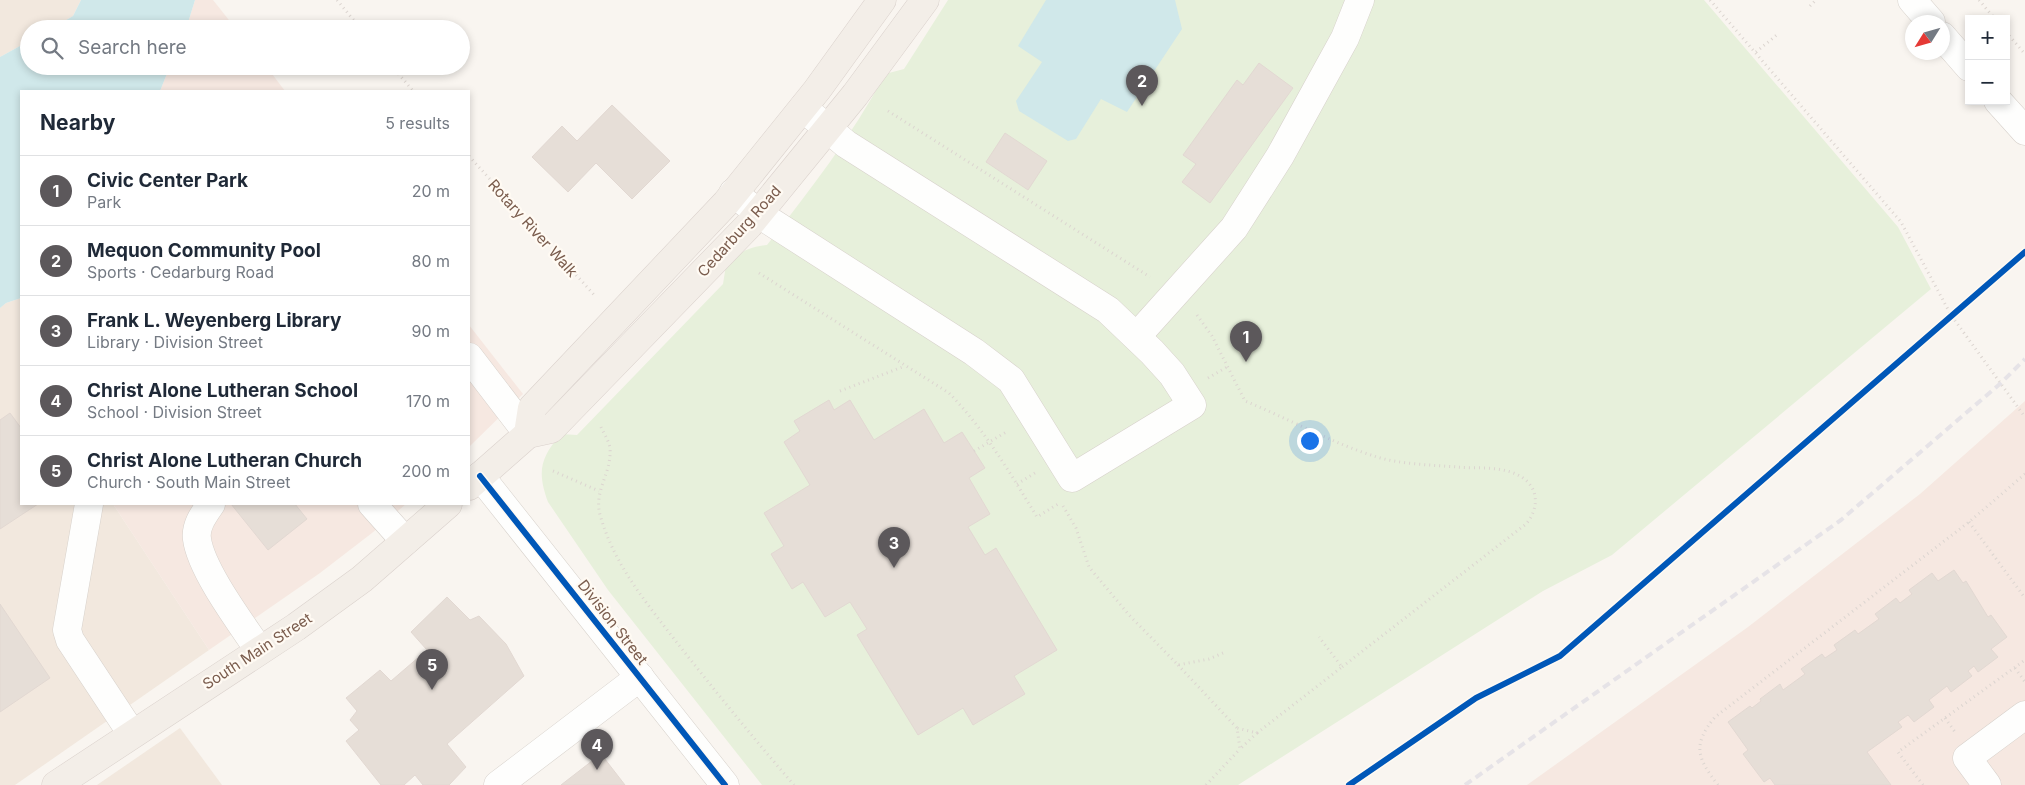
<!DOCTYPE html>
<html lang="en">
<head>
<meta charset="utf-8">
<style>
	body { margin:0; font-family:Inter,sans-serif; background:#f6f6f7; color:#1f2937 }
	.controls { position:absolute; right:15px; top:15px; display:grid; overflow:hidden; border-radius:0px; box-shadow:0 2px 8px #0003 }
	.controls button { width:45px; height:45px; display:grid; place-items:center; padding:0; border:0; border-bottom:1px solid #e0e1e3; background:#fff; color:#1f2937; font:25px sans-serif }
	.compass { position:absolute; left:1905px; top:15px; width:45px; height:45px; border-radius:50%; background:#fff; box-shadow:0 2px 8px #0003; rotate:233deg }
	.you { position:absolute; left:1309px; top:440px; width:18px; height:18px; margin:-12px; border:4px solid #fff; border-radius:50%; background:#1a73e8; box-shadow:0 0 0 8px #1a73e833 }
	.badge { display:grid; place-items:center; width:32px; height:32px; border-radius:50%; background:#5c585b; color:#fff; font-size:16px; font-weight:700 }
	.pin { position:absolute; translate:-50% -41px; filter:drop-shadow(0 1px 2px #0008) }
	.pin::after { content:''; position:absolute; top:26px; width:18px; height:15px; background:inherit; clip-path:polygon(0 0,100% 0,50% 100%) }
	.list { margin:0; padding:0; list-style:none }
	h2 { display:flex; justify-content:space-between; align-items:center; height:65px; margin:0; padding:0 20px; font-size:21px }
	h2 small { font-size:16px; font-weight:400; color:#747a83 }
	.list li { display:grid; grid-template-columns:32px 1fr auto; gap:15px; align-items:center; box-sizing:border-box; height:70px; padding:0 20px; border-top:1px solid #e0e1e3 }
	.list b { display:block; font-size:19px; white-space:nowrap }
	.list p { margin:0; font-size:16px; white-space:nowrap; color:#747a83 }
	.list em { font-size:16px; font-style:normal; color:#747a83 }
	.icon { flex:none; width:28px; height:28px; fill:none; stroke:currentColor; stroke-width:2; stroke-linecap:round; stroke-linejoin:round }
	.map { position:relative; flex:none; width:2025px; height:785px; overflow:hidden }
	.search { position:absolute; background:#fff; box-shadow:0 2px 8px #0003; left:20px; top:20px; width:450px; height:55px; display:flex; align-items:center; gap:12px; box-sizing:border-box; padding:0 18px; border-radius:28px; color:#747a83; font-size:19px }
	.panel { position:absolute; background:#fff; box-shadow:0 2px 8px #0003; left:20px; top:90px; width:450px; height:415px; border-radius:0px }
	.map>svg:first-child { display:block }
	.residential { fill:#f2e8de }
	.commercial { fill:#f6e8e1 }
	.green { fill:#e7f0db }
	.water { fill:#d0e8ea }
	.building { fill:#e6ded7; stroke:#e2d8d2 }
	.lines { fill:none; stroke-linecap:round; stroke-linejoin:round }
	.minor-casing { stroke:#d7d1cb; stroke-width:29 }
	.major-casing { stroke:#dad1cc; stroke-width:29 }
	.path { stroke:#dcd5d0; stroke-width:3; stroke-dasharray:1 4; stroke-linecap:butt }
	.minor { stroke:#fefefd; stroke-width:28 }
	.major { stroke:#f3eee8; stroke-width:28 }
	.rail { stroke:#e6e3e7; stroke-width:4; stroke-dasharray:8 5; stroke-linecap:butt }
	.cycleway-casing { stroke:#fffaf3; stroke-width:9 }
	.cycleway { stroke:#0057b8; stroke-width:6 }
	.labels { text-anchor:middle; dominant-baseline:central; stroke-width:4.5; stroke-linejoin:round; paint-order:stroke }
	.street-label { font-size:15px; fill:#7a5c4d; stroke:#fffaf3 }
</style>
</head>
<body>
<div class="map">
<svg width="2025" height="785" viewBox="0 0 2025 785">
	<rect width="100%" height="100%" fill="#f9f5f0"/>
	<g class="residential">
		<path d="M0,0h81l-8,16 -22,13h-22v12l-29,16z"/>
		<path d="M21,298v206h92l96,146 -194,135h-15v-477l6,-5z"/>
		<path d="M180,728l42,57h-125z"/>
	</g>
	<g class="commercial">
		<path d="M195,0h18l23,29h-50z"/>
		<path d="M170,66h96l19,25h-125z"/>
		<path d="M469,325l54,69 -54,53z"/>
		<path d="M2025,401v384h-498l221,-158 172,-133z"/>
		<path d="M113,504h293l-34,29 -52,40 -111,77z"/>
	</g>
	<path class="green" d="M948,0h756l194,227 33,62 -319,266 -69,36 -305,194h-476l-154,-195 -60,-88c-11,-30 -8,-44 13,-68l16,1 146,-151 3,-19c13,-13 23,-18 41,-20 43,-55 85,-109 118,-171l19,-5z"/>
	<g class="water">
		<path d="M81,0h114l-9,29h-135l22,-13z"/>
		<path d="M1046,0h129l7,29 -55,83 -26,-13 -25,40 -8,2 -49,-30 -3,-10 26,-39 -24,-16z"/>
		<path d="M29,41v25h141l-10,25h-139v207l-15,5 -6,5v-251z"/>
	</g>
	<g class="building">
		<path d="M1259,63l34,25 -83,115 -28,-21 14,-18 -13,-9 54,-75 6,5z"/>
		<path d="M612,105l58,56 -38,38 -36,-36 -28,29 -36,-35 30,-31 15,15z"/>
		<path d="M1005,133l42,28 -19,29 -42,-28z"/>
		<path d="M829,400l5,10 16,-10 24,40 50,-31 20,34 18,-11 23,36 -16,10 21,36 -22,13 17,28 11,-7 61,102 -43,26 11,18 -52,31 -10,-17 -45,27 -61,-100 10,-6 -17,-27 -25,15 -22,-35 -11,7 -21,-35 13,-8 -20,-33 46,-28 -26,-43 16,-11 -6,-10z"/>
		<path d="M10,413l11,15v76h17l-38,25v-109z"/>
		<path d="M231,504h64l12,15 -39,31z"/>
		<path d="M1954,570l9,13 3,-2 22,36 3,-2 16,22 -16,12 7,8 -20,15 -4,-6 -6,5 4,5 -21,16 -4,-6 -18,14 5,7 -20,15 -6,-7 -10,7 4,5 -35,25 24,33h-116l-5,-7 -6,4 -21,-28 5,-4 -20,-28 22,-16 2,2 9,-7 -1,-2 20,-15 3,6 22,-16 -4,-5 21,-15 3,4 12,-8 -3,-5 21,-15 3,4 21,-15 -4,-5 21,-16 4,5 12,-9 -3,-4 23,-17 6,8z"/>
		<path d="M447,597l23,23 9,-4 27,28 18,32 -77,68 19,23 -17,18h-26l-8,-10 -11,10h-23l-35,-44 13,-11 -9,-10 7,-9 -11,-13 34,-28 11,11 36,-31 -16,-18z"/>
		<path d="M0,604l50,74 -50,34z"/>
		<path d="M601,754l24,31h-64z"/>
	</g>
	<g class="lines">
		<g class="minor-casing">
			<g id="minor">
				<path d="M1912,0l19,22"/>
				<path d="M1942,36l27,31"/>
				<path d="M1998,101l27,30"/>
				<path d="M733,193l32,25 209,134 37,28 61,98 120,-73 -20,-31 -20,-22 -44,-42 -262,-166 -43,-36"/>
				<path d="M1137,336l97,-108 46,-72 65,-118 15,-38"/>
				<path d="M469,357l59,77"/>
				<path d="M480,476l245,309"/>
				<path d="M89,504l-22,126 3,10 62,94"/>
				<path d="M211,504c-7,10 -16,22 -14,35 4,31 44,84 62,111"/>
				<path d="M372,504l33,37"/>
				<path d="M498,785l142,-108"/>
				<path d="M1987,785l-20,-27 58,-43"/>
			</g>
		</g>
		<g class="major-casing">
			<g id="major">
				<path d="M528,434l4,-26 194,-205 91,-113 65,-90"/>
				<path d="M469,486l59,-52 23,-5 198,-204 106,-130 70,-95"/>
				<path d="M56,785l240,-158 66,-48 86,-75"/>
			</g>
		</g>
		<g class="path">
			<path d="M337,0l24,29"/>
			<path d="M1710,0l191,222 50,93 74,102"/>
			<path d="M1979,0l16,19"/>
			<path d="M1810,6l6,-6"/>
			<path d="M2006,32l19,22"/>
			<path d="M1756,52l22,-18"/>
			<path d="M392,66l21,25"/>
			<path d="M888,111l262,166"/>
			<path d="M469,156l127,141"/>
			<path d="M759,273l190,120c36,37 61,80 88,124l21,-13"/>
			<path d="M1197,315l15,21 33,65c42,17 87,42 129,55 22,8 58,9 83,11 21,2 47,-2 66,11 17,12 15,32 3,46l-184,143"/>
			<path d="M1208,378l19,-11"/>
			<path d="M840,391l65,-25"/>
			<path d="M601,427c3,7 8,14 9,21 2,27 -18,43 -9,70 14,48 47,87 77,126 38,48 76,95 116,141"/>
			<path d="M974,451l34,-20"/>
			<path d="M553,471l46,20"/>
			<path d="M1017,484l18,-11"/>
			<path d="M1063,506l13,22 13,39 40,48 49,50 31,-6 14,-6"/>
			<path d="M1969,522l56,76"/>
			<path d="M1178,665l59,63 3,21 17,-16 -20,-5"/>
			<path d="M2015,668l10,14"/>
			<path d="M1945,718l10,14"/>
			<path d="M1257,733l85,-66 -23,-30"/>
			<path d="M1206,785l34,-36"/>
			<path d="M1718,785c-21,-27 -26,-40 -3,-68l254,-195 56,-48"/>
			<path d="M1923,785l-25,-33 127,-92"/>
		</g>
		<use href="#minor" class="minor"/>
		<use href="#major" class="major"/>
		<path class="rail" d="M1465,785l376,-265 160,-137 24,-24"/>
		<g class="cycleway-casing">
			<g id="cycleway">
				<path d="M480,476l245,309"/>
				<path d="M1349,785l127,-87 84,-42 465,-404"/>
			</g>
		</g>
		<use href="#cycleway" class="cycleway"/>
	</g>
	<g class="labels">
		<g class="street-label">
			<text transform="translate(533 228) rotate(48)">Rotary River Walk</text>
			<text transform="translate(739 231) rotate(-48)">Cedarburg Road</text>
			<text transform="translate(613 622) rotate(52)">Division Street</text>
			<text transform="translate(257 651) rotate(-33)">South Main Street</text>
		</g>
	</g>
</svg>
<div class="controls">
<button>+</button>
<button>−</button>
</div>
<svg class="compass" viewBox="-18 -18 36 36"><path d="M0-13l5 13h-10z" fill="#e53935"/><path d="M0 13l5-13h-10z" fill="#747a83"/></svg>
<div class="you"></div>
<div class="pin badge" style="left:1246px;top:362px">1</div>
<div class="pin badge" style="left:1142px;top:106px">2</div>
<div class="pin badge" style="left:894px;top:568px">3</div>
<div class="pin badge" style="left:597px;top:770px">4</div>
<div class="pin badge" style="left:432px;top:690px">5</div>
<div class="search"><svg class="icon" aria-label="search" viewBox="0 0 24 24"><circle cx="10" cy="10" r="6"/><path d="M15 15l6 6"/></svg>Search here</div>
<section class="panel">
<h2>Nearby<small>5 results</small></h2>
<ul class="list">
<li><span class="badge">1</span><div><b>Civic Center Park</b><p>Park</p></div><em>20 m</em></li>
<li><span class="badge">2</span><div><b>Mequon Community Pool</b><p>Sports · Cedarburg Road</p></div><em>80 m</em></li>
<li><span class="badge">3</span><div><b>Frank L. Weyenberg Library</b><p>Library · Division Street</p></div><em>90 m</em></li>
<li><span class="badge">4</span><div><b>Christ Alone Lutheran School</b><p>School · Division Street</p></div><em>170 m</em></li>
<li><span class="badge">5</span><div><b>Christ Alone Lutheran Church</b><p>Church · South Main Street</p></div><em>200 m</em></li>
</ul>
</section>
</div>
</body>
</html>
